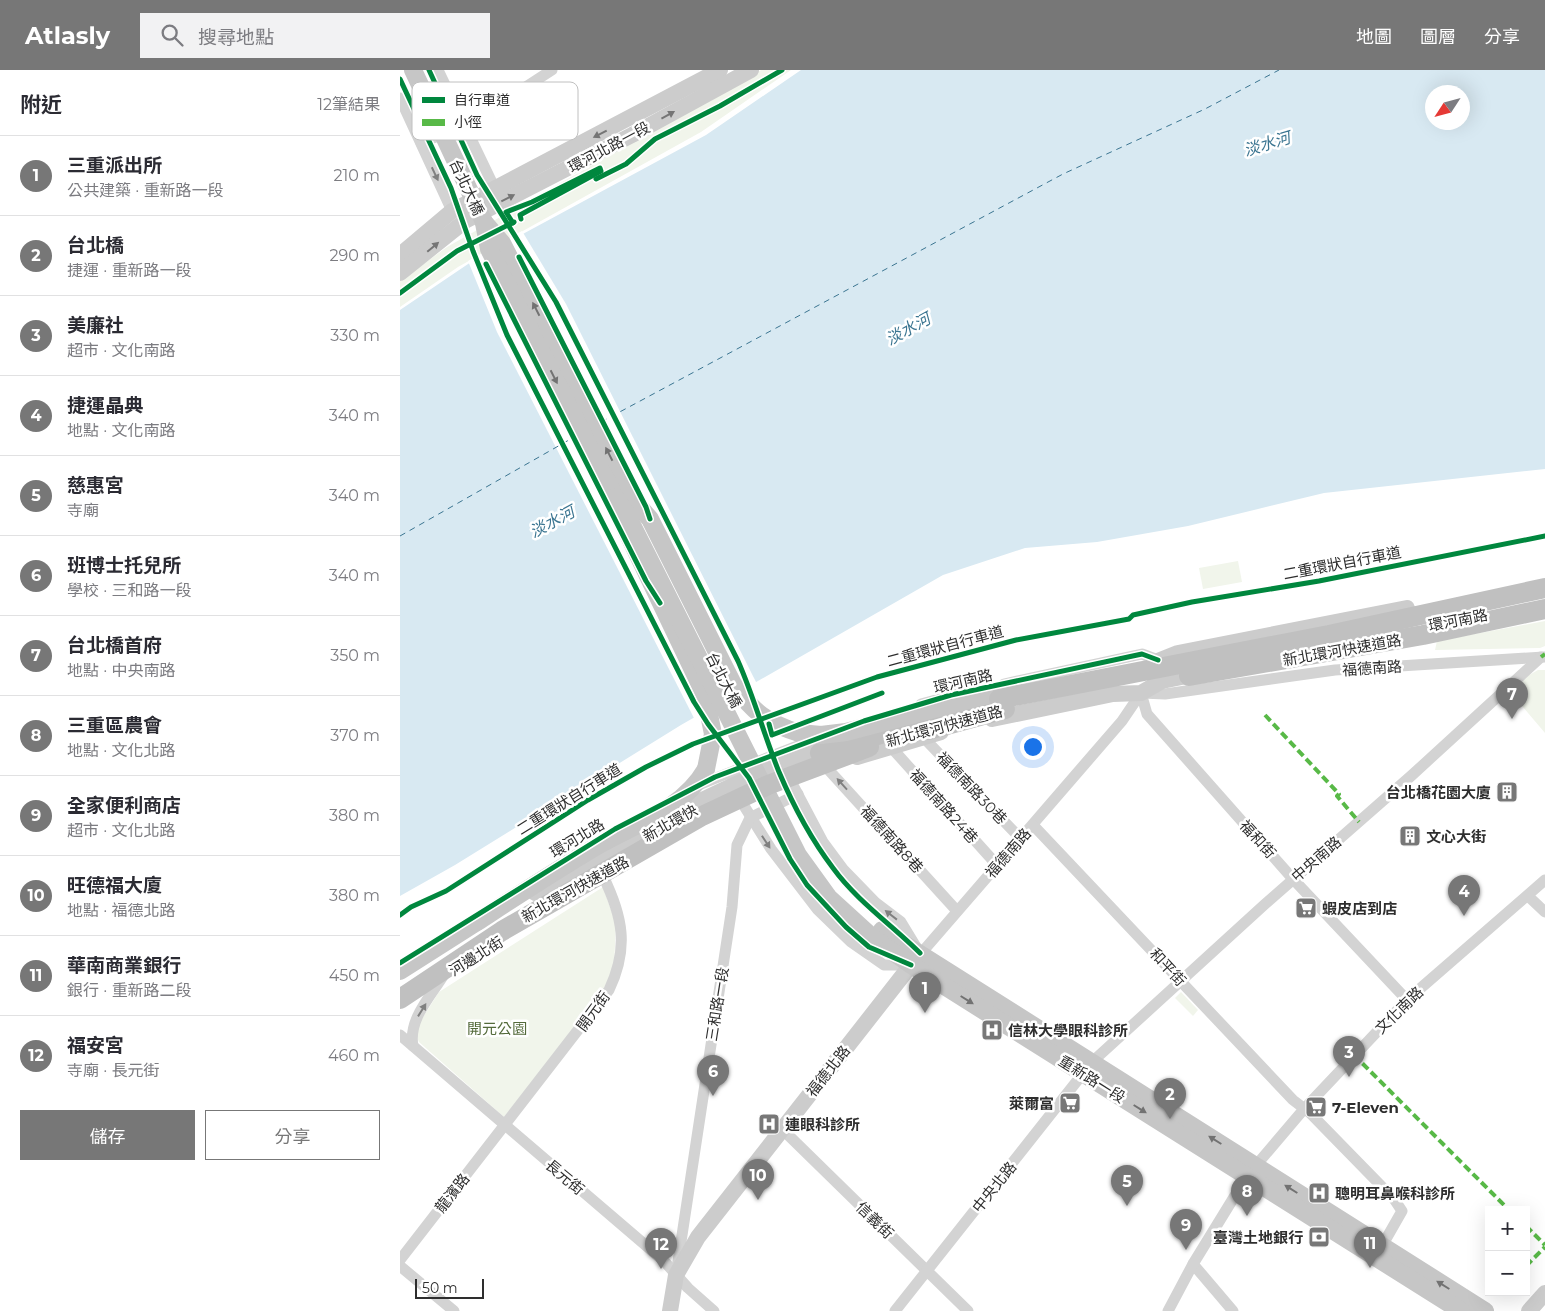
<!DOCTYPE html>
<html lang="zh-TW">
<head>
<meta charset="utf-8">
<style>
	body { margin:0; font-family:Montserrat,"Noto Sans TC",sans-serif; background:#f2f2f3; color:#2b2b33 }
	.controls { position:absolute; right:15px; bottom:15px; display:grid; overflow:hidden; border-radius:0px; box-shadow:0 5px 20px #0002 }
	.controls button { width:45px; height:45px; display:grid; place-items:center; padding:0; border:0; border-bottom:1px solid #e1e1e2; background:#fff; color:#2b2b33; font:25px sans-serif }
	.compass { position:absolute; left:1025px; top:15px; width:45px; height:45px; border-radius:50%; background:#fff; box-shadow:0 5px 20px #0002; rotate:234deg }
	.scale { position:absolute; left:15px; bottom:12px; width:69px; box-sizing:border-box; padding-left:5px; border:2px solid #2e2e2e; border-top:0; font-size:14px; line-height:18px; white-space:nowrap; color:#2e2e2e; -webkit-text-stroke:4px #fff; paint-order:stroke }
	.you { position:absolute; left:632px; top:676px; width:18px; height:18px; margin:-12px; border:4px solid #fff; border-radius:50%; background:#1a73e8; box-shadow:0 0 0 8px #1a73e833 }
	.badge { display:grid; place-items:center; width:32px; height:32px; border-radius:50%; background:#777; color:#fff; font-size:16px; font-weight:700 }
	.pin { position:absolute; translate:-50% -41px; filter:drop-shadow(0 1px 2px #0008) }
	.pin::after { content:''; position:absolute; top:26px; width:18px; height:15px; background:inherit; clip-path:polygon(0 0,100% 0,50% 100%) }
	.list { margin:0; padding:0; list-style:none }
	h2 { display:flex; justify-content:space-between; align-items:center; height:65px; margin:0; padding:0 20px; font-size:21px }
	h2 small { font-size:16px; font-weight:400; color:#7c7c81 }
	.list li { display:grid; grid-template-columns:32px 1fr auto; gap:15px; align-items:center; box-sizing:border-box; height:80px; padding:0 20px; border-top:1px solid #e1e1e2 }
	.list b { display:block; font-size:19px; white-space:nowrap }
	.list p { margin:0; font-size:16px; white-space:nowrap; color:#7c7c81 }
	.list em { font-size:16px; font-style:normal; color:#7c7c81 }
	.actions { display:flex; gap:10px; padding:15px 20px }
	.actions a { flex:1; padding:11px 0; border:1px solid #777; border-radius:0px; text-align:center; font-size:18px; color:#777 }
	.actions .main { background:#777; color:#fff }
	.icon { flex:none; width:28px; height:28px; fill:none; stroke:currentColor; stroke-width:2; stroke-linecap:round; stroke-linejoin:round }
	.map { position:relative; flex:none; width:1145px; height:1241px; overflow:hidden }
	header { display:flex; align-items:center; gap:30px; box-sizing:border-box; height:70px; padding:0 25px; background:#777; color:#fff }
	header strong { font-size:24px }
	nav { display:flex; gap:28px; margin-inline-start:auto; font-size:18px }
	.search { width:350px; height:45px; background:#f2f2f3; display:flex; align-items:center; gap:12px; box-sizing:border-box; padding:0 18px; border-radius:0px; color:#7c7c81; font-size:19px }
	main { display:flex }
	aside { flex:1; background:#fff }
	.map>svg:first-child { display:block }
	.green { fill:#f1f5eb }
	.water { fill:#d8e9f2; fill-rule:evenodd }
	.pier { fill:#fff }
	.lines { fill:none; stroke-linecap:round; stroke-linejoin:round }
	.ferry { stroke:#3b7591; stroke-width:1; stroke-dasharray:6 5; stroke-linecap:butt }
	.street { stroke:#d3d3d3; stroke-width:11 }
	.secondary { stroke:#ccc; stroke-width:16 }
	.primary { stroke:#c6c6c6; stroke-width:18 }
	.highway { stroke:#c0c0c0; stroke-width:20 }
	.primary-bridge { stroke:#c6c6c6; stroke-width:18 }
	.highway-bridge { stroke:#c0c0c0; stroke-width:20 }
	.quiet { stroke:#58b947; stroke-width:4; stroke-dasharray:8 4; stroke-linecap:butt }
	.cycleway-casing { stroke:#fff; stroke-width:8 }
	.cycleway { stroke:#00873e; stroke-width:5 }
	.oneway { fill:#757575 }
	.oneway2 { fill:#808080 }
	.oneway3 { fill:#727272 }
	.labels { text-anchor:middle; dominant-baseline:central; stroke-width:5; stroke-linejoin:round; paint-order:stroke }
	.street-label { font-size:15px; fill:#2e2e2e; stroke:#fff }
	.poi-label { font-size:15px; font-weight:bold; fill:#2e2e2e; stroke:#fff; text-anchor:start }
	.park-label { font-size:15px; fill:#546a3b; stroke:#fff }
	.water-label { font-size:16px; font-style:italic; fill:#3b7591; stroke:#fff }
	.key { fill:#fff; stroke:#c0c0c0; stroke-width:1 }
	.key-label { font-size:14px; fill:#2e2e2e }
</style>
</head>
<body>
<header>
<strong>Atlasly</strong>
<div class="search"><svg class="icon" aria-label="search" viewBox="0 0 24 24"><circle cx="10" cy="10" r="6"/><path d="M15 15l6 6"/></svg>搜尋地點</div>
<nav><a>地圖</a><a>圖層</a><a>分享</a></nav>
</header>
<main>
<aside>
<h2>附近<small>12筆結果</small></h2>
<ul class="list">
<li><span class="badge">1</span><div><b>三重派出所</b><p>公共建築 · 重新路一段</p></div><em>210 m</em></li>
<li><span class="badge">2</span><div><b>台北橋</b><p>捷運 · 重新路一段</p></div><em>290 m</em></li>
<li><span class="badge">3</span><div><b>美廉社</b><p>超市 · 文化南路</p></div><em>330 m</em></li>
<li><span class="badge">4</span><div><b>捷運晶典</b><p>地點 · 文化南路</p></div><em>340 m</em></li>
<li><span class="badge">5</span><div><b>慈惠宮</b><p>寺廟</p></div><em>340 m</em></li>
<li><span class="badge">6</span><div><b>班博士托兒所</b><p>學校 · 三和路一段</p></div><em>340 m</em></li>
<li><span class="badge">7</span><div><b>台北橋首府</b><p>地點 · 中央南路</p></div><em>350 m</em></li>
<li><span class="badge">8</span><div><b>三重區農會</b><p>地點 · 文化北路</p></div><em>370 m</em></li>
<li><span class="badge">9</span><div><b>全家便利商店</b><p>超市 · 文化北路</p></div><em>380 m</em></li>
<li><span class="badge">10</span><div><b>旺德福大廈</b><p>地點 · 福德北路</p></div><em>380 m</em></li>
<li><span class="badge">11</span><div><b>華南商業銀行</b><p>銀行 · 重新路二段</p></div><em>450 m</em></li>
<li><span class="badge">12</span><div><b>福安宮</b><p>寺廟 · 長元街</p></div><em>460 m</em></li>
</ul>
<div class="actions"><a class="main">儲存</a><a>分享</a></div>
</aside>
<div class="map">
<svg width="1145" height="1241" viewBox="0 0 1145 1241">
	<rect width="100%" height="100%" fill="#fff"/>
	<g class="green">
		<path d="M361,0h30l-90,62 -243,135 -58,40v-26l47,-34z"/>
		<path d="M838,491l4,21 -39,7 -4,-21z"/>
		<path d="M1145,551v25l-5,2 -105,2 2,-9z"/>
		<path d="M1138,600h7v63l-22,-26 -15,-11 16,-18z"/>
		<path d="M203,817l13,37 -2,43 -13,28 -97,122 -85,-75 -3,-7 2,-10 21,-33z"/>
		<path d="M781,922l17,18 -5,6 -18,-18z"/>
	</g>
	<path class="water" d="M401,0h744v399l-221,24 -136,33 -91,16 -72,6 -82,27 -262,150 -226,140 -55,31v-586l71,-48 235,-127zM1032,22h30v30h-30z"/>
	<path class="pier" d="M122,161l44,73 191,380 -62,36 -198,-388 -29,-71z"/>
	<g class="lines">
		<g class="ferry">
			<path d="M201,352l462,-248 142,-65 74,-39"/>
			<path d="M0,466l176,-100"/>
		</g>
		<g class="street">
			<path d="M38,0l57,119"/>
			<path d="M0,28l52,113"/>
			<path d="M21,73l49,-20 82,-53"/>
			<path d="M604,614l138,-30 16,6 -1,3"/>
			<path d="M741,623l6,21 146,165 114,121"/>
			<path d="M742,623l23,1 170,-24 209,-13"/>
			<path d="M521,634l52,-14"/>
			<path d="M523,667l98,102"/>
			<path d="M490,676l107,119"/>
			<path d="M345,696l-11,10 -3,9 40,64 46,60 34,33 33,23h27l211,-244 21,-31"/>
			<path d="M426,697l131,144"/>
			<path d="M296,716l124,-49"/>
			<path d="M394,717l29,55 20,27 33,34 25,19 17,28"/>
			<path d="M633,755l260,275 17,13 84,86 8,12 -20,35"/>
			<path d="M1128,826l17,16"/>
			<path d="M0,965l264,226 24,27 26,23"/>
			<path d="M13,976c-5,-26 17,-49 30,-70"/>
			<path d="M382,1059l186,182"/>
			<path d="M0,1190l209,-270c20,-42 14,-73 -6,-114"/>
			<path d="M793,1194l40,47"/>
			<path d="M0,1196l54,45"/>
			<path d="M277,1198l55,-361 5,-62 13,-27 48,-24"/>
			<path d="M495,1241l197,-249 172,-157 147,-129 130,-119"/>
			<path d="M768,1241l25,-47 54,-88 57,-67 103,-109 138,-120"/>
		</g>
		<g class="secondary">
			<path d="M0,185l52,-44 268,-141"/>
			<path d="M0,203l65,-52 167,-86 119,-65"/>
			<path d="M753,593l25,-10 229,-45"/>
			<path d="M592,649l121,-25 28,-1 21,-12 39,-8"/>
			<path d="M457,687l84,-25"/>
			<path d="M135,823c94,-56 191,-112 296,-146"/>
			<path d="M270,1241l6,-36 22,-38 213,-272"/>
			<path d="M1129,1241l16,-18"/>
		</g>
		<g class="primary">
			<path d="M84,152l18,21 129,254 19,22 83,165c20,28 34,39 66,49"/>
			<path d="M84,153l5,26 126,248 3,16 87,182 8,39 -7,35"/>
			<path d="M482,860l603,381"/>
			<path d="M479,872l32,23 550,346"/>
			<path d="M0,901l77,-49"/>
		</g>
		<g class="highway">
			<path d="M528,660l77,-21"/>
			<path d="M420,683l122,-38"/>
		</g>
		<g class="primary-bridge">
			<path d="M13,0l71,152"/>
			<path d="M215,427l10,14 173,344 31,43 45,41"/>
			<path d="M399,663l22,2 25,-3 168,-44"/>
			<path d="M77,852c40,-26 81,-53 122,-77 39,-22 84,-36 107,-76"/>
		</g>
		<g class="highway-bridge">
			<path d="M789,606l234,-41 122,-26"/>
			<path d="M599,629l330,-64 216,-47"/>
			<path d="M0,929l102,-68 198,-114 68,-32 101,-38"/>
		</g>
		<g class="quiet">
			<path d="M1141,587l4,-3"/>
			<path d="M865,645l74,79 -2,2 22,26"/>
			<path d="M954,985l155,155"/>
			<path d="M1126,1156l19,19"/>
			<path d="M1126,1196l19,-19"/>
		</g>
		<g class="cycleway-casing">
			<g id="cycleway">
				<path d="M29,0l48,105 79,127 182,359c16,36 26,74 41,111 14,33 32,67 54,96 24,33 59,57 87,85"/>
				<path d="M0,9l51,109 22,63 34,84 187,367 14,22 41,54 41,81 17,26 39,42 23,20 42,18"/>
				<path d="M196,109l30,-15 29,-25 65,-33 62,-36"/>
				<path d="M113,153l-7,-11 26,-10 68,-34 1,3 -81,44 1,4"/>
				<path d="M119,187l127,250 4,12"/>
				<path d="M86,194l160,317 14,22"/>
				<path d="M0,223l57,-42 57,-29"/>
				<path d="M369,654l3,11 110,-42"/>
				<path d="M0,845l11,-8 35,-16 142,-91 58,-33 47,-23 184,-67 139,-37 113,-21 4,-4 59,-13 127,-21 226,-45"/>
				<path d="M0,893l215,-134 100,-52 149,-56 87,-26 191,-41 16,6"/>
			</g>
		</g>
		<use href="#cycleway" class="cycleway"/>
	</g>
	<defs><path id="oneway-solid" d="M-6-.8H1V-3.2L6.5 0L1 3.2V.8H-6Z" transform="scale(1.25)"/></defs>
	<g class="oneway">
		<use href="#oneway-solid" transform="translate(268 45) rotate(-29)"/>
		<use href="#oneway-solid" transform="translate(200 64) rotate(153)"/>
		<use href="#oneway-solid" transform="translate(108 128) rotate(-27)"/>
		<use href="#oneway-solid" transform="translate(33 177) rotate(-40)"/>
	</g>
	<g class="oneway2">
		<use href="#oneway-solid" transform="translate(35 104) rotate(65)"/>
		<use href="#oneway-solid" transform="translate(442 714) rotate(-132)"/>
		<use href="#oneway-solid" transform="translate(366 772) rotate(57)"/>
		<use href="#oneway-solid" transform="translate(491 845) rotate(-142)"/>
		<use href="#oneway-solid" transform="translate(22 940) rotate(-58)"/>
	</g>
	<g class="oneway3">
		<use href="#oneway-solid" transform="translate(136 239) rotate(-117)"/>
		<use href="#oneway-solid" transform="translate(154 307) rotate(63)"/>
		<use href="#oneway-solid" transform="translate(209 384) rotate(-117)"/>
		<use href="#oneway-solid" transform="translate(567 930) rotate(32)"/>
		<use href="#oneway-solid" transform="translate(740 1039) rotate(32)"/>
		<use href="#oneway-solid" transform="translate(815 1070) rotate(-148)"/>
		<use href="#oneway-solid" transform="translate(891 1119) rotate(-148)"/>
		<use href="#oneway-solid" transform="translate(1043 1215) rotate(-148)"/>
	</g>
	<defs>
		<g id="building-square" transform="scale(1.125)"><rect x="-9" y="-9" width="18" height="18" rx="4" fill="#777" stroke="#fff"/><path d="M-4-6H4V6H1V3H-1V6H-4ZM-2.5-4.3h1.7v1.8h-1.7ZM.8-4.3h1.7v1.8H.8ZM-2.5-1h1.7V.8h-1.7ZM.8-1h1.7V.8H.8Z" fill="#fff"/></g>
		<g id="supermarket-square" transform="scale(1.125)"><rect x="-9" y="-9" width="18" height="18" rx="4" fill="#777" stroke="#fff"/><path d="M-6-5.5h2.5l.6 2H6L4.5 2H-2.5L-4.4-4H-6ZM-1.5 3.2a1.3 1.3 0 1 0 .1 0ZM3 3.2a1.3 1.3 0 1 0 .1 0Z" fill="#fff"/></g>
		<g id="hospital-square" transform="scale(1.125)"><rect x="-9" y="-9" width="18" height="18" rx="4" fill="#777" stroke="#fff"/><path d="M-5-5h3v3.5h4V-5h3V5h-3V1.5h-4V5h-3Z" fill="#fff"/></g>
		<g id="bank-square" transform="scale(1.125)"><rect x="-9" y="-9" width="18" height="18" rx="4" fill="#777" stroke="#fff"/><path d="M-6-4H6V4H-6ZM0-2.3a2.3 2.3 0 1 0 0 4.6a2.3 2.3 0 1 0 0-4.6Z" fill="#fff"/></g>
	</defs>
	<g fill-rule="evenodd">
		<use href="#building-square" x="1107" y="722"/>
		<use href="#building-square" x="1010" y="766"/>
		<use href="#supermarket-square" x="906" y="838"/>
		<use href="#hospital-square" x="592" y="960"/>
		<use href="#supermarket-square" x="670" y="1033"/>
		<use href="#supermarket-square" x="916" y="1037"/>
		<use href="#hospital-square" x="369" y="1054"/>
		<use href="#hospital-square" x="919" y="1123"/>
		<use href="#bank-square" x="919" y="1167"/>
	</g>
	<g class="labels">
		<g class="street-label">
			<text transform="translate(209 77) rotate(-28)">環河北路一段</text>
			<text transform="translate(67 117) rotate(65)">台北大橋</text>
			<text transform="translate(942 493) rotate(-11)">二重環狀自行車道</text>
			<text transform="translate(1058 550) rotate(-11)">環河南路</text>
			<text transform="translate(545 576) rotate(-15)">二重環狀自行車道</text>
			<text transform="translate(942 580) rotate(-10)">新北環河快速道路</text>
			<text transform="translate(972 598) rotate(-4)">福德南路</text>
			<text transform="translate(324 610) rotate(63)">台北大橋</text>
			<text transform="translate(563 611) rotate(-13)">環河南路</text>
			<text transform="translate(544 656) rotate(-15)">新北環河快速道路</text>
			<text transform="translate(572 718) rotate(46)">福德南路30巷</text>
			<text transform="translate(169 729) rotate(-32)">二重環狀自行車道</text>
			<text transform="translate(544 736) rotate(48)">福德南路24巷</text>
			<text transform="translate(270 753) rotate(-29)">新北環快</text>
			<text transform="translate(177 768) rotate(-31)">環河北路</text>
			<text transform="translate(492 769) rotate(48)">福德南路8巷</text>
			<text transform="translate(858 769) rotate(48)">福和街</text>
			<text transform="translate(608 783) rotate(-49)">福德南路</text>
			<text transform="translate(916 789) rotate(-41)">中央南路</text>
			<text transform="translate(175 819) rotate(-29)">新北環河快速道路</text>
			<text transform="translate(76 886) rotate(-32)">河邊北街</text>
			<text transform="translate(768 897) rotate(47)">和平街</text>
			<text transform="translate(317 934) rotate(-81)">三和路一段</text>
			<text transform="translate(999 940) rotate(-44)">文化南路</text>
			<text transform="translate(193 941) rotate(-54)">開元街</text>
			<text transform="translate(428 1001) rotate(-52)">福德北路</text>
			<text transform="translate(692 1009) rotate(32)">重新路一段</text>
			<text transform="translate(165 1107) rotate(40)">長元街</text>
			<text transform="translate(594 1117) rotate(-51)">中央北路</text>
			<text transform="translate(52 1123) rotate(-52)">龍濱路</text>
			<text transform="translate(475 1150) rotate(44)">信義街</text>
		</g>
		<g class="poi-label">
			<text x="1091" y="722" text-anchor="end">台北橋花園大廈</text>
			<text x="1026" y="766">文心大街</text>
			<text x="922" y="838">蝦皮店到店</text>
			<text x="608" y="960">信林大學眼科診所</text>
			<text x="654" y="1033" text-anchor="end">萊爾富</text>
			<text x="932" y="1037">7-Eleven</text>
			<text x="385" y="1054">連眼科診所</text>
			<text x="935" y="1123">聰明耳鼻喉科診所</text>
			<text x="903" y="1167" text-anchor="end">臺灣土地銀行</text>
		</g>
		<g class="park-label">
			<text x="97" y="958">開元公園</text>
		</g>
		<g class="water-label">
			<text transform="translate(867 74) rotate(-17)">淡水河</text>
			<text transform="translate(508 259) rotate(-29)">淡水河</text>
			<text transform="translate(152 452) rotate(-28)">淡水河</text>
		</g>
	</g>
	<rect x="12" y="12" width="166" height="58" rx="8" class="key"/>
	<rect x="22" y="27" width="23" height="6" fill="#00873e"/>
	<rect x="22" y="49" width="23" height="7" fill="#58b947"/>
	<g class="key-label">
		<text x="54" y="35">自行車道</text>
		<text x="54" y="57">小徑</text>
	</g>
</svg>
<div class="controls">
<button>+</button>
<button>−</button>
</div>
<svg class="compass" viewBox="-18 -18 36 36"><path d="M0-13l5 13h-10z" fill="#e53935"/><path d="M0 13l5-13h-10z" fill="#7c7c81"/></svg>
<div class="scale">50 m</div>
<div class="you"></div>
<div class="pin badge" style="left:525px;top:943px">1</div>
<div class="pin badge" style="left:770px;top:1049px">2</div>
<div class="pin badge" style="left:949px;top:1007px">3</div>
<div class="pin badge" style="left:1064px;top:846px">4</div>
<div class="pin badge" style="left:727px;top:1136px">5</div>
<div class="pin badge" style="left:313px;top:1026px">6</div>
<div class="pin badge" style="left:1112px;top:649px">7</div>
<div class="pin badge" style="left:847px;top:1146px">8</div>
<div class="pin badge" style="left:786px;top:1180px">9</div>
<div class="pin badge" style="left:358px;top:1130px">10</div>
<div class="pin badge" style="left:970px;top:1198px">11</div>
<div class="pin badge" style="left:261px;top:1199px">12</div>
</div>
</main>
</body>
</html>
